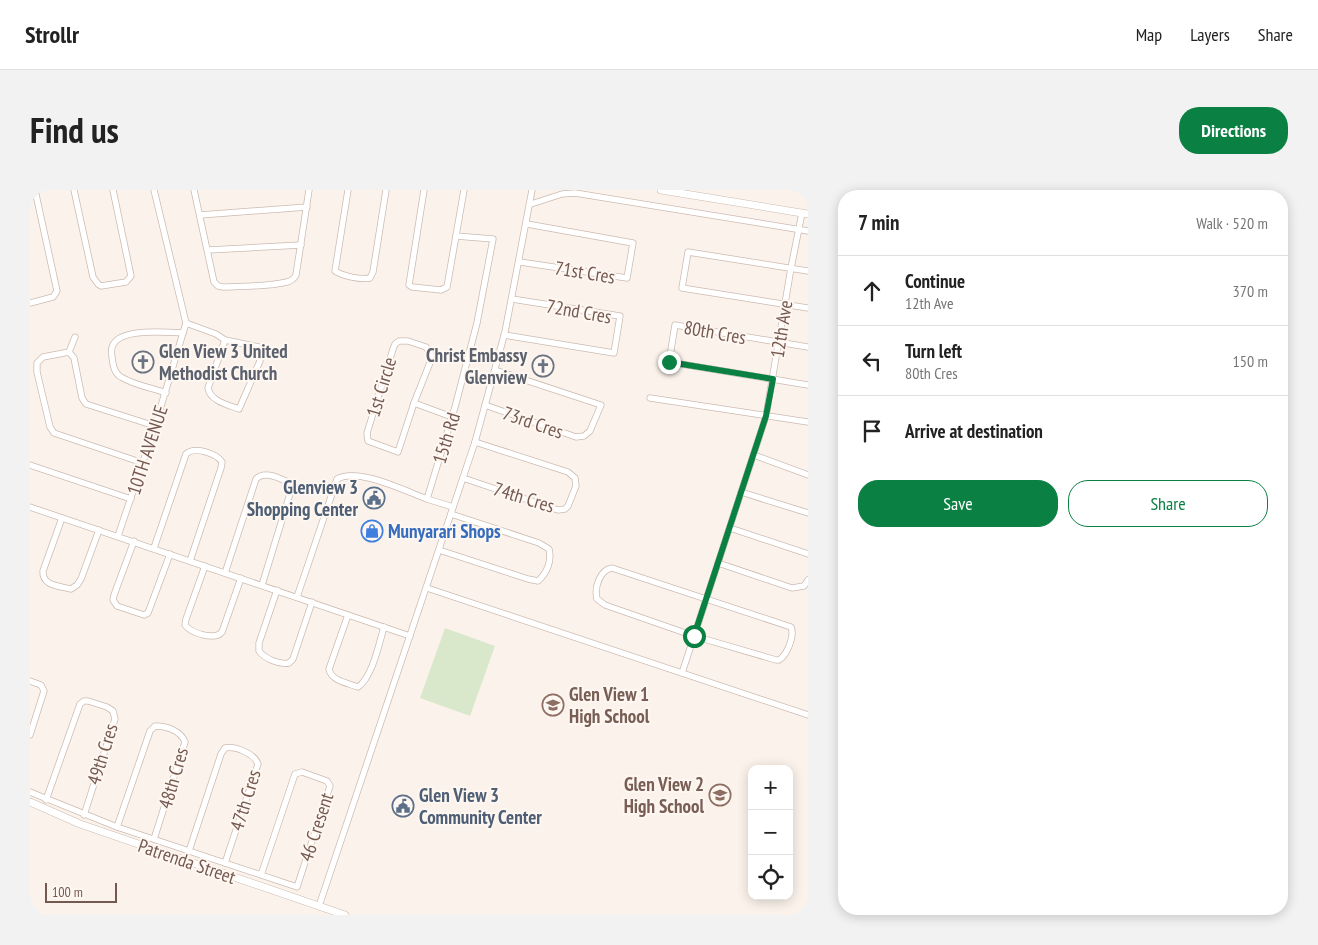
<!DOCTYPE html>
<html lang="en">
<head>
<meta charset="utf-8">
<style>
	body { margin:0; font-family:"PT Sans Narrow",sans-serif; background:#f2f2f2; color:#222 }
	.controls { position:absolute; right:15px; bottom:15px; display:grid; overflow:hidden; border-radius:10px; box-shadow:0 2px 12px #0003 }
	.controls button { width:45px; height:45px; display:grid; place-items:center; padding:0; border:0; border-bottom:1px solid #e0e0e0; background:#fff; color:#222; font:25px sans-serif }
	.scale { position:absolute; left:15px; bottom:12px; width:72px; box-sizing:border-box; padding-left:5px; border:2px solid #745950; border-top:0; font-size:14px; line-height:18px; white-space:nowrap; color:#745950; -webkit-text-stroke:4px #fef7f1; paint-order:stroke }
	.stop { position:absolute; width:15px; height:15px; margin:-11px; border:4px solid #0b8043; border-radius:50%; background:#fff }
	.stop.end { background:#0b8043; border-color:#fff; box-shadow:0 1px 5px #0008 }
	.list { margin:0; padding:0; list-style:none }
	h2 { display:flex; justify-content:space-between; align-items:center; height:65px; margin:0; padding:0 20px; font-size:21px }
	h2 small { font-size:16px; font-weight:400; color:#767676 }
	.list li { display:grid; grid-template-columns:32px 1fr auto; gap:15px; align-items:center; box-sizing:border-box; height:70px; padding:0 20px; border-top:1px solid #e0e0e0 }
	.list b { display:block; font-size:19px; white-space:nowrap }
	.list p { margin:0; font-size:16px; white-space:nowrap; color:#767676 }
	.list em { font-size:16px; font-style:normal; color:#767676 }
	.actions { display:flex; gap:10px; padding:15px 20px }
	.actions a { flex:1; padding:11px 0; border:1px solid #0b8043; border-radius:20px; text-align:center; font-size:18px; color:#0b8043 }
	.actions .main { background:#0b8043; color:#fff }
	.icon { flex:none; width:28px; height:28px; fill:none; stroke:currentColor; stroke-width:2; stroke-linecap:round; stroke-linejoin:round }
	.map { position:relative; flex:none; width:778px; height:725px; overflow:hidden; border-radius:20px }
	header { display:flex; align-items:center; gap:30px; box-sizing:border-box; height:70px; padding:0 25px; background:#fff; border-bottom:1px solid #e0e0e0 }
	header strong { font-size:24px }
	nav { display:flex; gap:28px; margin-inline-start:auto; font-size:18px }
	.intro { display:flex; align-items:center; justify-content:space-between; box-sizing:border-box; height:120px; padding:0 30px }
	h1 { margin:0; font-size:35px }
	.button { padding:12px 22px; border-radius:20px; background:#0b8043; color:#fff; font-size:18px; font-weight:700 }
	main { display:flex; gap:30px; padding:0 30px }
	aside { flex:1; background:#fff; border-radius:20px; box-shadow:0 2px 12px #0003 }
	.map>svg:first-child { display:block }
	.green { fill:#d9e8ca }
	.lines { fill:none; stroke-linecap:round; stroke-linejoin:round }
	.minor-casing { stroke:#ccbab1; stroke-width:7 }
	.tertiary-casing { stroke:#ccbab1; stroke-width:8 }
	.minor { stroke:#fff; stroke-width:5.5 }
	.tertiary { stroke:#fff; stroke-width:7 }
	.route { stroke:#0b8043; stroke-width:6 }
	.labels { text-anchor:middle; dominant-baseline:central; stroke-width:4; stroke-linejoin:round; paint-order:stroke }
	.street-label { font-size:19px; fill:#745950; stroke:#fef7f1 }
	.worship-label { font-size:19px; font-weight:bold; fill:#5b616d; stroke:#fef7f1; text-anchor:start }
	.service-label { font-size:19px; font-weight:bold; fill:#4e5e75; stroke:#fef7f1; text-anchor:end }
	.shop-label { font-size:19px; font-weight:bold; fill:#366cbe; stroke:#fef7f1; text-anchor:start }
	.education-label { font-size:19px; font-weight:bold; fill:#785e54; stroke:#fef7f1; text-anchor:start }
</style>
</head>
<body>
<header>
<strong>Strollr</strong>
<nav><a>Map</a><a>Layers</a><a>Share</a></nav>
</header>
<div class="intro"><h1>Find us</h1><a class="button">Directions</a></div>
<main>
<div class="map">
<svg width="778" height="725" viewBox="0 0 778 725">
	<rect width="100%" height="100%" fill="#fbf3eb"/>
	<path class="green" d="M415,438l50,18 -25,70 -50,-18z"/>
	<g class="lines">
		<g class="minor-casing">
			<g id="minor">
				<path d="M44,0l19,87 5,7 3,2 25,-4 5,-6 -18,-86"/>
				<path d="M164,0l20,92 4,4 5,1c20,-1 44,0 64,-5 4,-1 7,-3 9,-7l13,-85"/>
				<path d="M318,0l-13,81c8,5 25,9 35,7l3,-6 13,-82"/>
				<path d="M394,0l-15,95 3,2 29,3 6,-3 17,-97"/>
				<path d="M501,14l31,-10 13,-1 233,38"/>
				<path d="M170,25l107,-8"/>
				<path d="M178,60l93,-5"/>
				<path d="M490,72l107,16 6,-35 -106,-19"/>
				<path d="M778,81l-120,-19 -6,36 126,20"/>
				<path d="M0,113l23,-6 4,-6 -22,-101"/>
				<path d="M156,133l30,11 9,6"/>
				<path d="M474,145l110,18 6,-37 -108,-17"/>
				<path d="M195,150l34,7 1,14 -21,48c-11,-4 -29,-8 -31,-21z"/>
				<path d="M369,151h9l18,6 5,8v5l-17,43 -16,49 -30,-11 -1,-8 26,-84 2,-5z"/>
				<path d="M778,157l-133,-22 -6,37 139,23"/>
				<path d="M39,162l6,-15"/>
				<path d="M136,203c-14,-5 -32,-8 -45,-16 -7,-4 -8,-12 -9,-20 -1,-5 -1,-11 3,-15 11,-13 51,-10 68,-9"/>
				<path d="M620,208l158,24"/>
				<path d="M384,213l38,14"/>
				<path d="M455,215l91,32 8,-1 6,-5 11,-26 -106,-35"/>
				<path d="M724,265l54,20"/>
				<path d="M113,273l-89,-30 -4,-6 -13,-55v-9l6,-6 26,-5 5,6 8,40 4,6 69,22"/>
				<path d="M0,275l101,34"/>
				<path d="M433,288l95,32 7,-1 3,-3 8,-20 -1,-8 -7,-6 -93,-30"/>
				<path d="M711,302l67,21"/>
				<path d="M0,317l380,129"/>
				<path d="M423,317l-26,-8 28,-92 22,-84 16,-84 -37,-3"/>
				<path d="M32,328l-19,53c-1,15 16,15 28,18l6,-4 4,-6 18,-49"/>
				<path d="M700,338l78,26"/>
				<path d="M88,346l37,-110 31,-103 -32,-133"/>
				<path d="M104,351l-20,54 -1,5 4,6 27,9 4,-2 22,-59"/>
				<path d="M124,358l32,-94c8,-8 30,-1 36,8l-1,6 -31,93"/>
				<path d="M409,360l89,29 10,2c9,-8 14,-20 11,-32l-10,-6 -88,-29"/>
				<path d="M688,373l74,25 12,-2 4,-6"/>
				<path d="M175,376l-19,53 -1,6c6,8 30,16 37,7l19,-54"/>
				<path d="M582,378l179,59c4,9 -4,28 -12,33h-3l-82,-24 -89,-31 -8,-6c-3,-12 3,-29 15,-31z"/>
				<path d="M195,383l31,-94c9,-10 26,1 37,5l-31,101"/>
				<path d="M397,398l381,127"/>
				<path d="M247,400l-18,53v8c6,8 21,14 30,12l4,-4 19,-57"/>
				<path d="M267,407l40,-118c21,-12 68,12 90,20"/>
				<path d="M318,425l-19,54c2,12 19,14 29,18 14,-9 21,-43 26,-60"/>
				<path d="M652,483l84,-257 25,-148 11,-55"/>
				<path d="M0,491l11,4 3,6 -14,44"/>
				<path d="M0,602l87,35 180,60 32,-98 1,-3 -3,-5 -25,-9 -7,2 -34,101"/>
				<path d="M16,610l34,-96 4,-3h4l19,6 6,4 2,8 -31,96"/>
				<path d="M87,637l33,-96 5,-5c12,0 26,5 30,16l-31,97"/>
				<path d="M159,661l32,-97 4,-6c10,-2 29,5 33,16l-33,99"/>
				<path d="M289,716l156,-464 30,-110 27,-142"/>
			</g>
		</g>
		<g class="tertiary-casing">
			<g id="tertiary">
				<path d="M631,0l147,24"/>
				<path d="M0,612l50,22 265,91"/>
			</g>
		</g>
		<use href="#minor" class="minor"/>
		<use href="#tertiary" class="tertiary"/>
	</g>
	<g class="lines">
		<path class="route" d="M639,172l104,17 -7,37 -72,220"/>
	</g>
	<defs>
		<g id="church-ring" transform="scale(1.125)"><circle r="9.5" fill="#fef7f1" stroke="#6b7280" stroke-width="1.5"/><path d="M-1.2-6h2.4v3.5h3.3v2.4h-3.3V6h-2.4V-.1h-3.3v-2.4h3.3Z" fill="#6b7280"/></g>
		<g id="civic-ring" transform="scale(1.125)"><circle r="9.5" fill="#fef7f1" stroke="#5c6f8a" stroke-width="1.5"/><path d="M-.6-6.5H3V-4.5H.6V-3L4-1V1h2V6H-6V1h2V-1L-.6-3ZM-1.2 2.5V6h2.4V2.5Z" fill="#5c6f8a"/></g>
		<g id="shop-ring" transform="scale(1.125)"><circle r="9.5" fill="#fef7f1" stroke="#3f7fe0" stroke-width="1.5"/><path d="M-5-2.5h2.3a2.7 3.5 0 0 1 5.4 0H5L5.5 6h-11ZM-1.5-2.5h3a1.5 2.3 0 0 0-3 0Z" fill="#3f7fe0"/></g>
		<g id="school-ring" transform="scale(1.125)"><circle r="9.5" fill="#fef7f1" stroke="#8d6e63" stroke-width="1.5"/><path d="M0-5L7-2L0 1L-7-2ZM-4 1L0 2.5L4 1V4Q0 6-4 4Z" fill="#8d6e63"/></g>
	</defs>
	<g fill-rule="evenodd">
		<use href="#church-ring" x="113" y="172"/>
		<use href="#church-ring" x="513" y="176"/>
		<use href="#civic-ring" x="344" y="308"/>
		<use href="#shop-ring" x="342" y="341"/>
		<use href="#school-ring" x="523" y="515"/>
		<use href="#school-ring" x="690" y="605"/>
		<use href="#civic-ring" x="373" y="616"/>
	</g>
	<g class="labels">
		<g class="street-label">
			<text transform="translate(555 82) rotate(9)">71st Cres</text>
			<text transform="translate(549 121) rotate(10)">72nd Cres</text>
			<text transform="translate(751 139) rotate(-81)">12th Ave</text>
			<text transform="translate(685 142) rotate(10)">80th Cres</text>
			<text transform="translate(351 197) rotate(-73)">1st Circle</text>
			<text transform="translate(503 232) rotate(19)">73rd Cres</text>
			<text transform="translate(416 248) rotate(-73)">15th Rd</text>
			<text transform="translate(117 260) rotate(-72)">10TH AVENUE</text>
			<text transform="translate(494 307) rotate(17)">74th Cres</text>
			<text transform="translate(72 564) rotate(-73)">49th Cres</text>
			<text transform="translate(143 588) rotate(-74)">48th Cres</text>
			<text transform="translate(215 610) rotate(-73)">47th Cres</text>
			<text transform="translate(286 637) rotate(-72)">46 Cresent</text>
			<text transform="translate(157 671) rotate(19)">Patrenda Street</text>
		</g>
		<g class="worship-label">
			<text x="129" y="161">Glen View 3 United<tspan x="129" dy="22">Methodist Church</tspan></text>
			<text x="497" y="165" text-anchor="end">Christ Embassy<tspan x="497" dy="22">Glenview</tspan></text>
		</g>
		<g class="service-label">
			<text x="328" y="297">Glenview 3<tspan x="328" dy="22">Shopping Center</tspan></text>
			<text x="389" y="605" text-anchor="start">Glen View 3<tspan x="389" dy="22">Community Center</tspan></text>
		</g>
		<g class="shop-label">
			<text x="358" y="341">Munyarari Shops</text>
		</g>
		<g class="education-label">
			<text x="539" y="504">Glen View 1<tspan x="539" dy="22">High School</tspan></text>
			<text x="674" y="594" text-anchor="end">Glen View 2<tspan x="674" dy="22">High School</tspan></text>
		</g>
	</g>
</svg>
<div class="controls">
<button>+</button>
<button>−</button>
<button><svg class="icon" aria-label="locate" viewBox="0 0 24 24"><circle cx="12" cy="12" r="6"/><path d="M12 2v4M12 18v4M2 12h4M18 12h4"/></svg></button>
</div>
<div class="scale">100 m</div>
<div class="stop" style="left:664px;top:446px"></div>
<div class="stop end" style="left:639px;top:172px"></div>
</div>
<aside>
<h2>7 min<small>Walk · 520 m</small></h2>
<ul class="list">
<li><svg class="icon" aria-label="ahead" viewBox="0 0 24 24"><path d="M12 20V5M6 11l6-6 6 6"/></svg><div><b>Continue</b><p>12th Ave</p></div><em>370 m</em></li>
<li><svg class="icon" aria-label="left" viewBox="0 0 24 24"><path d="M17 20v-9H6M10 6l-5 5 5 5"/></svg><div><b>Turn left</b><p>80th Cres</p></div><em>150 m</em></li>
<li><svg class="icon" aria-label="arrive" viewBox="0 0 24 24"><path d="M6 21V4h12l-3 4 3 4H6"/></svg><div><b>Arrive at destination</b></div></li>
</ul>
<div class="actions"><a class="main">Save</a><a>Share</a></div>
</aside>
</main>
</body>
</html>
